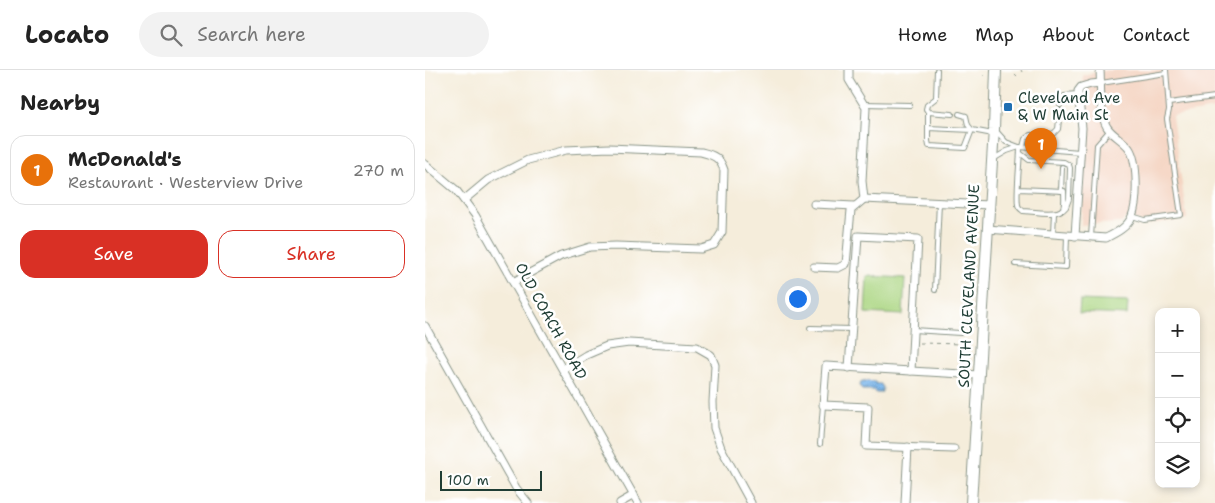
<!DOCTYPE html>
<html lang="en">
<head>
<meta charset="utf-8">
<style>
	body { margin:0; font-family:"Shantell Sans",sans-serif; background:#f2f2f2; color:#222 }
	.controls { position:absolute; right:15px; bottom:15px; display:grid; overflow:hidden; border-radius:10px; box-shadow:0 2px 8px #0003 }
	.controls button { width:45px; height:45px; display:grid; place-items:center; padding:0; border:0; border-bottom:1px solid #e0e0e0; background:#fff; color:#222; font:25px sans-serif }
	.scale { position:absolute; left:15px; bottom:12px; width:102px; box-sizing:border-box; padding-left:5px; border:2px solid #1f3d34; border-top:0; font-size:14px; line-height:18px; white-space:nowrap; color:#1f3d34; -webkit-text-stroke:4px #fff; paint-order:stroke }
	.you { position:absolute; left:372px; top:228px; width:18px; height:18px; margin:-12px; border:4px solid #fff; border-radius:50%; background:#1a73e8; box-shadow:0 0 0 8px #1a73e833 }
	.badge { display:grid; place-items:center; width:32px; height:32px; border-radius:50%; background:#d93025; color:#fff; font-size:16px; font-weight:700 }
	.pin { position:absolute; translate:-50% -41px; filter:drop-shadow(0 1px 2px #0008) }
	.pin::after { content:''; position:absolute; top:26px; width:18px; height:15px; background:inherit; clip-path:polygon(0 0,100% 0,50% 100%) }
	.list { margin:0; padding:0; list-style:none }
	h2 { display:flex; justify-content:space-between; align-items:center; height:65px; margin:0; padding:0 20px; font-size:21px }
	h2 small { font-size:16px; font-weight:400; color:#767676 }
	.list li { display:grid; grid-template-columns:32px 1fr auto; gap:15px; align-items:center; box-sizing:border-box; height:70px; margin:0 10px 10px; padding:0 10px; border:1px solid #e0e0e0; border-radius:15px }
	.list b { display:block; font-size:19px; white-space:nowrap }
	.list p { margin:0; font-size:16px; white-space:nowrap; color:#767676 }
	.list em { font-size:16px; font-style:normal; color:#767676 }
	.actions { display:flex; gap:10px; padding:15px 20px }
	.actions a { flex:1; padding:11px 0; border:1px solid #d93025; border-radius:15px; text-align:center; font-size:18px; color:#d93025 }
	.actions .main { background:#d93025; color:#fff }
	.icon { flex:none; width:28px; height:28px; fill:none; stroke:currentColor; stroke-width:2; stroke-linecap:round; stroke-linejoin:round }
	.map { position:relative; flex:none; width:790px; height:433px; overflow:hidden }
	header { display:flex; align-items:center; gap:30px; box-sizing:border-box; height:70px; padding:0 25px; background:#fff; border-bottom:1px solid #e0e0e0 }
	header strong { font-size:24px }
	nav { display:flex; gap:28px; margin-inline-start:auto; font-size:18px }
	.search { width:350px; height:45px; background:#f2f2f2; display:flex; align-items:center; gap:12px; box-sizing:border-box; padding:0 18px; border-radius:28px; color:#767676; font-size:19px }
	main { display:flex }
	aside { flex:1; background:#fff }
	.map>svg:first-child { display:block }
	.built { fill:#f4d3c0 }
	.green { fill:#aad581; stroke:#64895a }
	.water { fill:url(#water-waves); stroke:#4e7a91 }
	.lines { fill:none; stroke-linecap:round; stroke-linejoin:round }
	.service-casing { stroke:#8a9588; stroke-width:6 }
	.minor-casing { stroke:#8a9588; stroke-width:9 }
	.secondary-casing { stroke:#8a9588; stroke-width:12 }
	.path { stroke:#8a9588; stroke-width:1; stroke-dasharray:4 4; stroke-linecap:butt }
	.service { stroke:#fff; stroke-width:4 }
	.minor { stroke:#fff; stroke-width:7 }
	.secondary { stroke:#fff; stroke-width:10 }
	.poi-dot { fill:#1f6fb2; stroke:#fff; stroke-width:2 }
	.labels { text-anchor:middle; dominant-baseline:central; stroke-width:5; stroke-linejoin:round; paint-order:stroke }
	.poi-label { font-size:15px; fill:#1f3d34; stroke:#fff; text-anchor:start }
	.street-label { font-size:15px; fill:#1f3d34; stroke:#fff }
</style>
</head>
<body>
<header>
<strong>Locato</strong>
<div class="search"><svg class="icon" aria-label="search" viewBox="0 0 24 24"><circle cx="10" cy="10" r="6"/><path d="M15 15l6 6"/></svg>Search here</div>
<nav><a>Home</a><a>Map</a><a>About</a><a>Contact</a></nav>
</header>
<main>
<aside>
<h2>Nearby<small></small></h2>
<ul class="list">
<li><span class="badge" style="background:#e8710a">1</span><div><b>McDonald's</b><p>Restaurant · Westerview Drive</p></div><em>270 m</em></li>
</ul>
<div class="actions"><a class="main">Save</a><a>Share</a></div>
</aside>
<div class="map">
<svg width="790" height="433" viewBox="0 0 790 433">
	<defs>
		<pattern id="water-waves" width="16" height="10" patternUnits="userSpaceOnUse" patternTransform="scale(1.25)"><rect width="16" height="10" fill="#7cb7ee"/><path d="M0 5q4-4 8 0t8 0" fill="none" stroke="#6596c2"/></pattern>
	</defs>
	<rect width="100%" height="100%" fill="#fff"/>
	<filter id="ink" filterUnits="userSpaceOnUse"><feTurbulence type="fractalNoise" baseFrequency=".02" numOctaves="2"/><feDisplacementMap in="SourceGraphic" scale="10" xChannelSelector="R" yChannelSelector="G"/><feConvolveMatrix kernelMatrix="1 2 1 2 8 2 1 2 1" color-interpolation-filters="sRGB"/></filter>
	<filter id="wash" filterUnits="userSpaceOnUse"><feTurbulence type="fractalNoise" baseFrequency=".0096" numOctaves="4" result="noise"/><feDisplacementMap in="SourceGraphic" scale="20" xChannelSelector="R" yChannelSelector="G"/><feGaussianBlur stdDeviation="1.12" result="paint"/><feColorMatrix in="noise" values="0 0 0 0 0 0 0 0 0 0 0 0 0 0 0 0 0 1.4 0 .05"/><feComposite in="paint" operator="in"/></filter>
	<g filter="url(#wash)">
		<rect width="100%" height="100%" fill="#f5eddb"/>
		<path class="built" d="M682,0h108v39l-43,7 15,103 -38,5 -24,-6 -3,5 -41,2 5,-108 -4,-42z"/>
		<g class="green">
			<path d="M442,206l38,2 -2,37 -38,-2z"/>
			<path d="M655,230l48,2 -1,13 -48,-2z"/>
		</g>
		<path class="water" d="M437,311l13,1 1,2h5l2,5 -2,4h-5l-2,-3h-12l-2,-5z"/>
	</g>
	<g filter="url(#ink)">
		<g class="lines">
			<g class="service-casing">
				<g id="service">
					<path d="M512,0l-1,28 -9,7 -1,4 2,3 24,2"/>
					<path d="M676,13l65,-10"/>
					<path d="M744,33l46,-6"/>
					<path d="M439,34l46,1"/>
					<path d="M635,35l4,-9 14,-1"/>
					<path d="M534,44l7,2 2,9 4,5 21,4"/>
					<path d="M503,58l44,2 -7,18 -36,-2 -1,-5v-29"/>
					<path d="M572,62l9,10 13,5"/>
					<path d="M598,77l2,-8 5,-4 15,1 9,-3 4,-4 2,-18"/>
					<path d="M595,83l9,7 35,2 5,3 1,3 -1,31 -3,8 -3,3"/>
					<path d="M570,88l12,-7 12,-4 61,5"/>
					<path d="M594,119l45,2c0,5 1,12 -1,17 -4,9 -31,3 -40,3 -3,-3 -4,-2 -5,-6 -2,-12 2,-44 2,-58"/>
					<path d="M636,121l1,-24"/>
					<path d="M707,146l13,4 36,-5 -14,-96 2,-9 -3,-40"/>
					<path d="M628,164l1,-21"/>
					<path d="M666,167l6,-92 13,-15"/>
					<path d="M590,194l51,3 1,-32"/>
					<path d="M510,220l4,-88"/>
					<path d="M385,258l42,1"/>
					<path d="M488,260l47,3"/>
					<path d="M395,374l3,-39"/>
				</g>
			</g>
			<g class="minor-casing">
				<g id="minor">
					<path d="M424,0v10l17,28 -4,73 2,18"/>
					<path d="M0,94l31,26 19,25 163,288"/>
					<path d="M439,129l125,6"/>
					<path d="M39,130l24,-20 40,-20 38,-10 43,-2 92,4c13,3 19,6 23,18l-2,62 -8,13 -13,4 -85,-3 -26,1 -29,9 -48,26"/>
					<path d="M389,134l40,2"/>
					<path d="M562,159l119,9c10,-5 22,-11 26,-22 6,-15 6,-55 -3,-68 -6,-8 -17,-13 -22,-21 -8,-12 -6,-43 -7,-57"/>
					<path d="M650,166l7,-108 -4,-37 3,-4 10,-3 10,-1"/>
					<path d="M389,197l24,1 8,-4 5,-54 13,-11"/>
					<path d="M0,256l91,162 12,15"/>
					<path d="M424,298l9,-132 60,3 -7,132"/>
					<path d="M138,299l23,-14 21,-9 22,-3 68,4 14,8 4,10 -2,37 1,26 7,20 30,55"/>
					<path d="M529,379l-88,-3 2,-39 -45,-2 3,-39 153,9"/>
					<path d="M195,433l14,-8"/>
					<path d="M480,433l3,-56"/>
				</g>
			</g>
			<g class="secondary-casing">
				<path id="secondary" d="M546,433l23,-374 2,-59"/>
			</g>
			<g class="path">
				<path d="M596,0l1,2"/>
				<path d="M590,4l2,2"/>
				<path d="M558,5h1"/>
				<path d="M495,273l43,1"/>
			</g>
			<use href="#service" class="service"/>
			<use href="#minor" class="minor"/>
			<use href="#secondary" class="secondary"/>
		</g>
	</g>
	<rect class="poi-dot" x="578" y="32" width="10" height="10" rx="2.5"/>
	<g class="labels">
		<g class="poi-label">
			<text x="593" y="28">Cleveland Ave<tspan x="593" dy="17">&amp; W Main St</tspan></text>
		</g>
		<g class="street-label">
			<text transform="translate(544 216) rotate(-87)">SOUTH CLEVELAND AVENUE</text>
			<text transform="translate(126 251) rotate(61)">OLD COACH ROAD</text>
		</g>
	</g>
</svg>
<div class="controls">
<button>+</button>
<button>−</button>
<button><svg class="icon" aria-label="locate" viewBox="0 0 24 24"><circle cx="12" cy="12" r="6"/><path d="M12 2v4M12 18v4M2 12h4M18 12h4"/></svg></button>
<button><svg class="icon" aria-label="layers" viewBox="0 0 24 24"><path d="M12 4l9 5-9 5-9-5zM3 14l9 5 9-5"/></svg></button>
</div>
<div class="scale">100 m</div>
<div class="you"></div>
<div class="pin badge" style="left:616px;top:99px;background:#e8710a">1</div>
</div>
</main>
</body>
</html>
